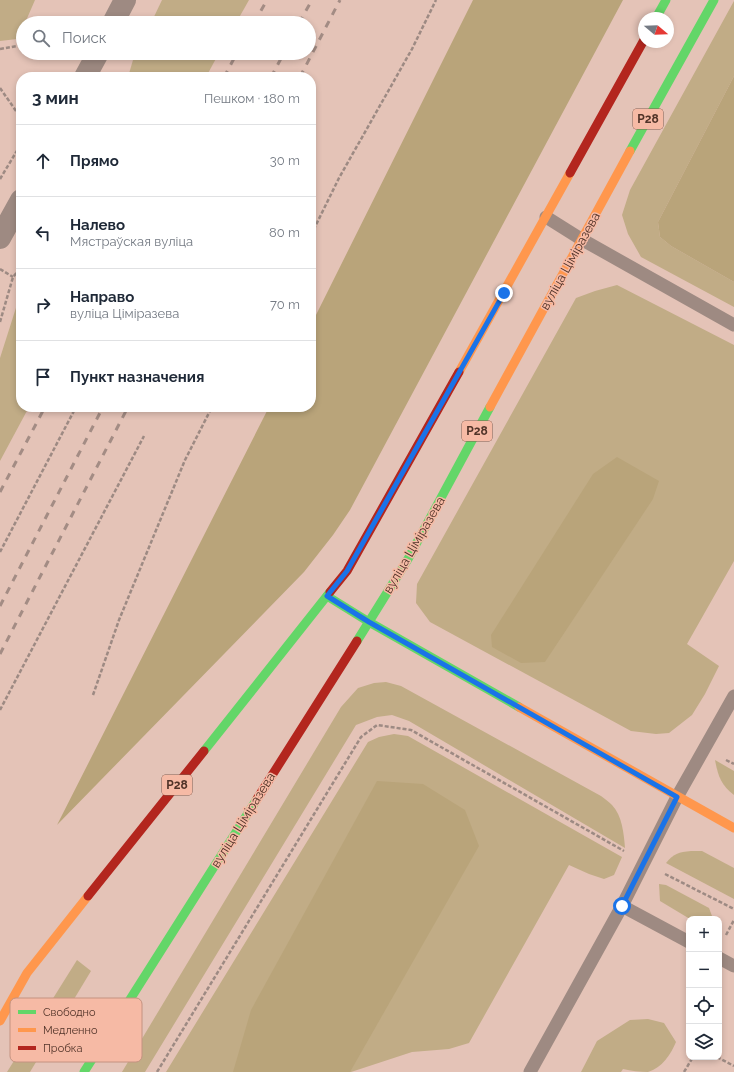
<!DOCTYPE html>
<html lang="ru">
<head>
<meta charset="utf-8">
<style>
	body { margin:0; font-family:Raleway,sans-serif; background:#f6f6f7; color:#1f2937 }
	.controls { position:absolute; right:12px; bottom:12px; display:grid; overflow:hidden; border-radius:8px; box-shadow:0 2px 6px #0003 }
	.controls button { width:36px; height:36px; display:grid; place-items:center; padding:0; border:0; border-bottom:1px solid #e0e1e3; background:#fff; color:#1f2937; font:20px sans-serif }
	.compass { position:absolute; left:638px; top:12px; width:36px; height:36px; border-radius:50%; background:#fff; box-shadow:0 2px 6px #0003; rotate:109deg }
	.stop { position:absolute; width:12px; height:12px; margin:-9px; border:3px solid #1a73e8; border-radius:50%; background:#fff }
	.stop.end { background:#1a73e8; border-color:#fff; box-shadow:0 1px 4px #0008 }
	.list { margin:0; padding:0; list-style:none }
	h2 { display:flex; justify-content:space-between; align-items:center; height:52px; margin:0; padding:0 16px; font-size:17px }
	h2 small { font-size:13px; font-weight:400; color:#747a83 }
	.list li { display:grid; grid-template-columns:26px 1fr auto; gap:12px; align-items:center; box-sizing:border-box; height:72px; padding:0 16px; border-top:1px solid #e0e1e3 }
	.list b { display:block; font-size:15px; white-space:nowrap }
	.list p { margin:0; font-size:13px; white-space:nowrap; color:#747a83 }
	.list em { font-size:13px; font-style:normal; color:#747a83 }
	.icon { flex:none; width:22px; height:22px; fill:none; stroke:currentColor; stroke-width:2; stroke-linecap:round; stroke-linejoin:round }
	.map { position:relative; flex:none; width:734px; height:1072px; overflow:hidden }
	.search { position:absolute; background:#fff; box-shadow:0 2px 6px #0003; left:16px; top:16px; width:300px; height:44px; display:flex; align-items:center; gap:10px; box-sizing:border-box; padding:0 14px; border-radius:22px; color:#747a83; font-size:15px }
	.panel { position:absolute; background:#fff; box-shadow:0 2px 6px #0003; left:16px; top:72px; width:300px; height:340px; border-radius:16px }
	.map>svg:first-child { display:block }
	.green { fill:#c1ac86 }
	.forest { fill:#b9a47a }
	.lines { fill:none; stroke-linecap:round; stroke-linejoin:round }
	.path { stroke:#9d8a83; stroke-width:2.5; stroke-dasharray:4 2; stroke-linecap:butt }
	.lane { stroke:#9e8a82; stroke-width:13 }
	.street { stroke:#9e8a82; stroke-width:22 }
	.fast { stroke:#63d668; stroke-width:9 }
	.slow { stroke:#ff974d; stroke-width:9 }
	.jam { stroke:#b3261e; stroke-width:9 }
	.rail { stroke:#a38c84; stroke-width:3; stroke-dasharray:7 7; stroke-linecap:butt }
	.route { stroke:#1a73e8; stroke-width:5 }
	.labels { text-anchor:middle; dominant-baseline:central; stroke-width:3; stroke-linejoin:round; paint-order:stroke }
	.shield { fill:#f6baa5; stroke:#825c4e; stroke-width:1 }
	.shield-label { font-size:12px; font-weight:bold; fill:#513328 }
	.street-label { font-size:13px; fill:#513328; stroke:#f6baa5 }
	.key { fill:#f6baa5; stroke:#c49280; stroke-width:1 }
	.key-label { font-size:11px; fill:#513328 }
</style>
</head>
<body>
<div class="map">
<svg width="734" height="1072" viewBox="0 0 734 1072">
	<rect width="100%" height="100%" fill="#e4c3b7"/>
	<g class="green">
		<path d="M0,0h35l-10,23h-2v4l-6,12 -17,2z"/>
		<path d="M162,0h87l-13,23h-85z"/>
		<path d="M734,1v75l-76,146 2,15 11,9 63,36v25l-93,-50 -13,-23 -6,-19 8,-25z"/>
		<path d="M136,53h83l-13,24h-78l5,-17z"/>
		<path d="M617,285l117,60v216l-47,83 32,22 -14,28 -13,21 -23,18 -13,1 -25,-3 -201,-109 -14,-19 1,-19 159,-286 19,-7z"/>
		<path d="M21,292v115h8l-29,54v-103z"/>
		<path d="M386,682l15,4 200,110c4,3 8,6 11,9 10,10 12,29 13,43l-216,-127 -17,-6 -15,2 -21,8 -211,347h-23l219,-365 17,-19 16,-5z"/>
		<path d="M394,734l14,2 214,121 -8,18 -10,4 -15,-5 -20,-9 -100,178 -20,6 -37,3 -61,20h-185l202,-330 11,-5z"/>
		<path d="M715,760l19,11v24c-13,-10 -16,-19 -19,-35z"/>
		<path d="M691,851h11l32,17v31l-68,-36c7,-9 13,-11 25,-12z"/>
		<path d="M659,884l7,1 43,23 3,8 -1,3h-21l-30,-18z"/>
		<path d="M77,960l14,11 -61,101h-23z"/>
		<path d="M648,1019l16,4 12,19c-5,12 -14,26 -28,30 -8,0 -17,-1 -25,-3l-2,3h-40l16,-31 33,-21z"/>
	</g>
	<g class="forest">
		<path d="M473,0h150l-273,510 -17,25 -29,37 -247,253 212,-418h42v-82z"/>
		<path d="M734,76v206l-63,-36 -11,-9 -2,-15z"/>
		<path d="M617,457l42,24 -6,18 -108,163 -24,1 -29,-16 -1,-12 102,-161z"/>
		<path d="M377,781l46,3 42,26 14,36 -129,226h-117l18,-62z"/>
	</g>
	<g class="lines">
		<g class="path">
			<path d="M0,49l23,-4"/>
			<path d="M0,88l21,30"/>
			<path d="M0,179l21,-35"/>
			<path d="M311,235l28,-57 73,-129 24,-49"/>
			<path d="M0,269l13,8"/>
			<path d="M0,322l13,-45 8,-9"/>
			<path d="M0,552l76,-145"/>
			<path d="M93,695l26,-75 66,-160 27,-53"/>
			<path d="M0,710l144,-274"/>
			<path d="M726,760l8,4"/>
			<path d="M665,874l69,35"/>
			<path d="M726,935l8,-15"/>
			<path d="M717,1057l17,9"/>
			<path d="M157,1072l204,-335 16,-12 34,5 213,121"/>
			<path d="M684,1072l9,-15"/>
		</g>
		<g class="lane">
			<path d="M546,217l35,22 153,86"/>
			<path d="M622,906l67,36"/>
			<path d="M719,958l15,8"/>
			<path d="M530,1072l92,-166 55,-109 57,-101"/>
		</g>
		<g class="street">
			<path d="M113,23l12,-23"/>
			<path d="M85,77l13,-24"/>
			<path d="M0,238l21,-38"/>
		</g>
		<g class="fast">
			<path d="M656,18l10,-18"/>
			<path d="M630,151l84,-151"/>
			<path d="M327,596l42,26 150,85"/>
			<path d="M357,641l51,-82 82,-152"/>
			<path d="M204,751l126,-159"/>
			<path d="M84,1072l173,-273"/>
		</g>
		<g class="slow">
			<path d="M459,372l111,-199"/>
			<path d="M490,407l140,-256"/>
			<path d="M519,707l215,121"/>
			<path d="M0,1021l27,-48 61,-77"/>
		</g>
		<g class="jam">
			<path d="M570,173l74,-133"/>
			<path d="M330,592l17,-21 112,-199"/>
			<path d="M257,799l100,-158"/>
			<path d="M88,896l116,-145"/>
		</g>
		<g class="rail">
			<path d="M254,23l13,-23"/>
			<path d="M299,23l13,-23"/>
			<path d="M224,77l13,-24"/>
			<path d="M271,77l13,-24"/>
			<path d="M300,77l40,-77"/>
			<path d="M0,492l45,-85"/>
			<path d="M0,606l103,-199"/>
			<path d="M0,654l128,-247"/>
		</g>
	</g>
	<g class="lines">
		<path class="route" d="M504,293l-157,278 -20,25 42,26 308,175 -55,109"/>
	</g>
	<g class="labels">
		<g class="shield">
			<rect x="633" y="109" width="30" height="20" rx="3"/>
			<rect x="462" y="421" width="30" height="20" rx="3"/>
			<rect x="162" y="775" width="30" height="20" rx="3"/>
		</g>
		<g class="shield-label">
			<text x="648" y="119">Р28</text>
			<text x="477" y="431">Р28</text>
			<text x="177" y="785">Р28</text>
		</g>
		<g class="street-label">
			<text transform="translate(570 261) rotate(-61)">вуліца Ціміразева</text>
			<text transform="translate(414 545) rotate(-60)">вуліца Ціміразева</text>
			<text transform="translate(243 820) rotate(-58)">вуліца Ціміразева</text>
		</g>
	</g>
	<rect x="10" y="998" width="132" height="64" rx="6" class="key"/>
	<rect x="18" y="1010" width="18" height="4" fill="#63d668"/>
	<rect x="18" y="1028" width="18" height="4" fill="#ff974d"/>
	<rect x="18" y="1046" width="18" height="4" fill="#b3261e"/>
	<g class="key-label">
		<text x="43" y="1016">Свободно</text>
		<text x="43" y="1034">Медленно</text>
		<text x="43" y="1052">Пробка</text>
	</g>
</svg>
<div class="controls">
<button>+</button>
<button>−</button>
<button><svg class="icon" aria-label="locate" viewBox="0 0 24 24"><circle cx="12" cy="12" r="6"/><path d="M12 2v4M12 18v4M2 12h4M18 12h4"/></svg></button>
<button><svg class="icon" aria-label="layers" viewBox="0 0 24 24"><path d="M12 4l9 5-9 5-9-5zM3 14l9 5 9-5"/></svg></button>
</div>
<svg class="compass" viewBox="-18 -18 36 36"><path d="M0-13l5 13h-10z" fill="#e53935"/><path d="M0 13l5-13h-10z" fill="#747a83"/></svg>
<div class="stop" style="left:622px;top:906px"></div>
<div class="stop end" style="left:504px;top:293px"></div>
<div class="search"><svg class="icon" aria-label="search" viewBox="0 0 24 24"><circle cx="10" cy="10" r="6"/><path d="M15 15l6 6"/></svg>Поиск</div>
<section class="panel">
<h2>3 мин<small>Пешком · 180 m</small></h2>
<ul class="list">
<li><svg class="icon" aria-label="ahead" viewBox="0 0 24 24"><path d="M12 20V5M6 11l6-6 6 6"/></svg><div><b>Прямо</b></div><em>30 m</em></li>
<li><svg class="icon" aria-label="left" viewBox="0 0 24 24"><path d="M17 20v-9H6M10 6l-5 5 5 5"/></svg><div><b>Налево</b><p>Мястраўская вуліца</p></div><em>80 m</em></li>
<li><svg class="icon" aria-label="right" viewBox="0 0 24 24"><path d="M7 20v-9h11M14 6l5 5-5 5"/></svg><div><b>Направо</b><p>вуліца Ціміразева</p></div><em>70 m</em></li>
<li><svg class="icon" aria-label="arrive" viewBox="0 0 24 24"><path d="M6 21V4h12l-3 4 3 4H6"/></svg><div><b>Пункт назначения</b></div></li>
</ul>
</section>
</div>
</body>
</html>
